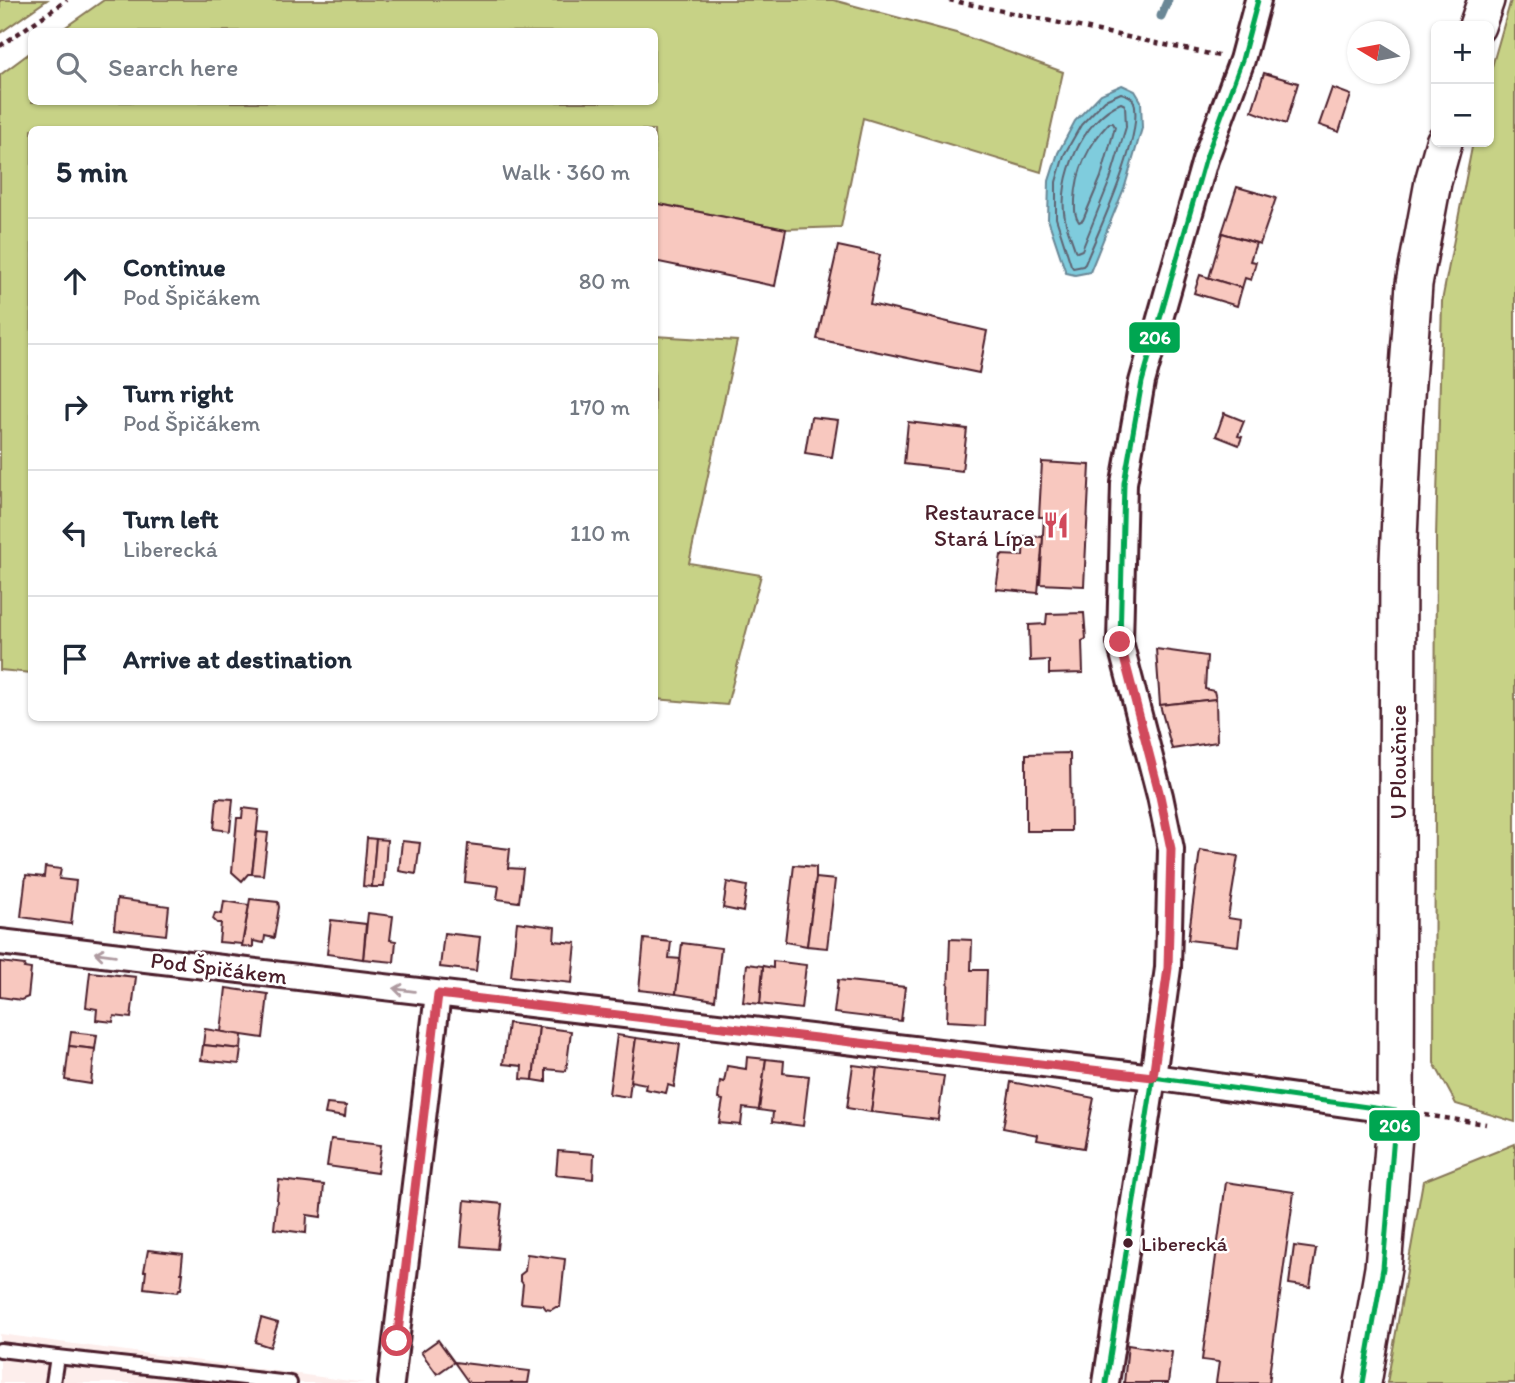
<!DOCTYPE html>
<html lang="en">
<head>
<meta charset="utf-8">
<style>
	body { margin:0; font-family:Itim,sans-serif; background:#f6f6f7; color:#1f2937 }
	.controls { position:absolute; right:21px; top:21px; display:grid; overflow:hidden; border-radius:10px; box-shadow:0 2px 5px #0004 }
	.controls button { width:63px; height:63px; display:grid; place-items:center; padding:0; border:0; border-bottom:2px solid #e0e1e3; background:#fff; color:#1f2937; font:35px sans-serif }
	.compass { position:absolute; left:1347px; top:21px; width:63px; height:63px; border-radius:50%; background:#fff; box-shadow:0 2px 5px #0004; rotate:280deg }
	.stop { position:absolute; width:21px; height:21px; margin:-16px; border:5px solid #d1495b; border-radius:50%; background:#fff }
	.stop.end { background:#d1495b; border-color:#fff; box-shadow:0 2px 7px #0008 }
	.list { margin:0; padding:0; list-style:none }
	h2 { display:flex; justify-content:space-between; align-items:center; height:91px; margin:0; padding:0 28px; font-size:30px }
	h2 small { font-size:23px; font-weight:400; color:#747a83 }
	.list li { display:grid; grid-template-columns:46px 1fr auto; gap:21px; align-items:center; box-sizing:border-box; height:126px; padding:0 28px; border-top:2px solid #e0e1e3 }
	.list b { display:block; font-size:26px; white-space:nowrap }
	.list p { margin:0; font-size:23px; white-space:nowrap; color:#747a83 }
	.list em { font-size:23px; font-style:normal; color:#747a83 }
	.icon { flex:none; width:38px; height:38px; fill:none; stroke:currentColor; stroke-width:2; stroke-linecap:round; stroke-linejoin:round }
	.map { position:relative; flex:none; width:1515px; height:1383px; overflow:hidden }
	.search { position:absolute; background:#fff; box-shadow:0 2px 5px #0004; left:28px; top:28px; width:630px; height:77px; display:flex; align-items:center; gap:18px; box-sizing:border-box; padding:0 24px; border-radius:10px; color:#747a83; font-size:26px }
	.panel { position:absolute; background:#fff; box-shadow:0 2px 5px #0004; left:28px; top:126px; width:630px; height:595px; border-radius:10px }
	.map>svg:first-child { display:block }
	.built { fill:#fdeeec }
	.green { fill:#c7d286; stroke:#887858; stroke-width:2 }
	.water { fill:#7fccdd; stroke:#6a8796; stroke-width:2 }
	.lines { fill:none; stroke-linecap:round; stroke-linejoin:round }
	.shore { stroke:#5f6472; stroke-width:2 }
	.stream { stroke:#6a8796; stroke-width:9 }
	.building { fill:#f8c8bf; stroke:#4a1f2b; stroke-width:2 }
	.service-casing { stroke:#4a1f2b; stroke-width:18 }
	.minor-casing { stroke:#4a1f2b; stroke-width:30 }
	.secondary-casing { stroke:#4a1f2b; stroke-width:40 }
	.path { stroke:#4a1f2b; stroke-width:4.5; stroke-dasharray:5 5; stroke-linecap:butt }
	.service { stroke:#fff; stroke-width:12 }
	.minor { stroke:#fff; stroke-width:24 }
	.secondary { stroke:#fff; stroke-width:35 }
	.bus-1-casing { stroke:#fff; stroke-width:10 }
	.bus-1 { stroke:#00a651; stroke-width:5 }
	.oneway { stroke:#ae9aa0 }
	.route { stroke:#d1495b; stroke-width:9 }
	.bus-dot { fill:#4a1f2b; stroke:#fff; stroke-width:2.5 }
	.labels { text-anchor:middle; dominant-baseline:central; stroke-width:5; stroke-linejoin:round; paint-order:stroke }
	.bus-label { font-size:21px; fill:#4a1f2b; stroke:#fff; text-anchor:start }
	.poi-label { font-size:23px; fill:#4a1f2b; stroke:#fff; text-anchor:end }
	.street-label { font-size:23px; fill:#4a1f2b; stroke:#fff }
	.line-badge { stroke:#fff; stroke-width:2.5 }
	.badge-label { font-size:19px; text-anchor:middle; font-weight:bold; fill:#fff }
</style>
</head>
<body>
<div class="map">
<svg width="1515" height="1383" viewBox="0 0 1515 1383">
	<rect width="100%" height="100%" fill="#fff"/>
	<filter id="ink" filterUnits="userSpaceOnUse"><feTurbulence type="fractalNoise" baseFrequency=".0143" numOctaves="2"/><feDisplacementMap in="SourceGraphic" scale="14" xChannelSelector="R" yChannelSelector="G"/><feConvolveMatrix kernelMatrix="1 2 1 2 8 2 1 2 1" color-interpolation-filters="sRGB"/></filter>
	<g filter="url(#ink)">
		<path class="built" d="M0,1334l365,49h-365z"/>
		<g class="green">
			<path d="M0,0h47l-47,33z"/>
			<path d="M104,0h729l123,33 107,39 -22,100 -178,-54 -22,109 -55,2 -131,-26 -1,-73h-622l-1,543 -31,-3v-595l31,-23 1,50h622v-70l-594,-1z"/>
			<path d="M1511,0h4v1122l-59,-18 -22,-41 2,-525 6,-237 31,-159h16v-65z"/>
			<path d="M654,336l83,5 -48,222 72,12 -34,130 -72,-6z"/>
			<path d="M1515,1144v239h-128l36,-202z"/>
		</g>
		<path class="water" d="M1122,85l13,6 6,10 1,27 -17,58 -35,86 -15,3 -9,-2 -18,-54 1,-38 9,-28 17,-32 26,-27z"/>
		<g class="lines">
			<g class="shore">
				<path d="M1121,93c6,2 11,3 13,9 10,34 -35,128 -49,162l-2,2 -10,2 -2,-3 -15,-47v-36l8,-27 17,-30 24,-25z"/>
				<path d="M1121,103l4,2 1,22 -16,53 -28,70 -5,2 -2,-2c-3,-10 -8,-21 -10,-31 -8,-40 18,-101 56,-116z"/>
				<path d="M1109,123h4l2,4 -14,50 -18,43 -4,2c-5,-7 -4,-13 -4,-22 1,-29 14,-56 34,-77z"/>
			</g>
			<path class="stream" d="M1161,16l7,-16"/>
		</g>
		<g class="building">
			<path d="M1264,73l34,10 -12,41 -34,-13z"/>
			<path d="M1332,88l19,7 -12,37 -20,-7z"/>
			<path d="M1237,187l39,11 -16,46 -38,-11z"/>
			<path d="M654,203l132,26 -11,57 -121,-25z"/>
			<path d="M1222,233l34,10 -6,18 6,1 -5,18 -6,-2 -3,10 -33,-10z"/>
			<path d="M838,246l42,9 -10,49 117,27 -8,42 -162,-34z"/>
			<path d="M1200,275l42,13 -5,18 -43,-13z"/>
			<path d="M1224,413l20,8 -6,15 4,1 -3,8 -23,-9z"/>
			<path d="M811,417l27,3 -6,37 -27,-4z"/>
			<path d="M908,422l59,7 -5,42 -58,-7z"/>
			<path d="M1042,462l48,3 -6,121 -44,-2 4,-67h-5z"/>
			<path d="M1024,536l19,1 -5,56 -42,-4 5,-34 22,1z"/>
			<path d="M1084,613l2,26 -4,2 1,32 -34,1v-14l-19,1 -1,-36 17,-1 1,-10z"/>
			<path d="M1156,649l51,7 -2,33 9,2 2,8 -56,6z"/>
			<path d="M1216,699l1,43 -45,7 -12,-44z"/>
			<path d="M1070,753l1,78h-45v-77z"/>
			<path d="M217,798l16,1 -3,32 -16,-2z"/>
			<path d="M243,808l16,2 -7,64h-4l-6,7 -10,-9 5,-54h5z"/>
			<path d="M257,832l11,1 -5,42 -11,-1z"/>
			<path d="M367,838l9,1 -4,48 -9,-1z"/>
			<path d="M376,839l11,1 -3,47h-12z"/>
			<path d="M402,841l18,2 -4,31 -17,-3z"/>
			<path d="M468,844l42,5 -2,19 15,1 -4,33 -22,-3 2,-13 -34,-4z"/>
			<path d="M1200,850l38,6 -10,62 13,2 -3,26 -50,-6z"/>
			<path d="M794,865l22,2v11l-9,68 -22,-4z"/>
			<path d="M45,867l16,2 -2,10 17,2 -5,43 -50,-7 5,-42 18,2z"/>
			<path d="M816,878l19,2 -8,68 -20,-2z"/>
			<path d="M727,882l20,4 -4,26 -20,-4z"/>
			<path d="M117,899l52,7 -3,29 -52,-6z"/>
			<path d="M250,899l28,3 1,5 -5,31 -9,-2 -1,7 -11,-2v6l-11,-1z"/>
			<path d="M224,901l25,4 -7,39 -23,-2 2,-19h-4l-4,-4 2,-6 7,1z"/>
			<path d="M368,913l25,3 -3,24 6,1 -2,21 -31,-3z"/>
			<path d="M331,920l35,4 -3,35 -36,-5z"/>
			<path d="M517,922l38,5 -1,14 22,2 -4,40 -61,-7z"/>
			<path d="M444,933l36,4 -4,34 -36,-4z"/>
			<path d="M644,939l27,3 -2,16 12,1 -5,35 -37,-4z"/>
			<path d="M950,939l22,1 -1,30h16l-2,53 -38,-2z"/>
			<path d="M682,943l39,5 -6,52 -39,-6z"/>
			<path d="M773,961l33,4 -5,44 -41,-5 3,-38 10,2z"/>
			<path d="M0,962l25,3 -1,3 7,1 -3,28 -7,3 -21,-3z"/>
			<path d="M747,964l16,2 -3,38 -17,-2z"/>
			<path d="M90,972l46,5 -5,41 -17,-2 -1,6 -17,-2 1,-11 -11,-2z"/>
			<path d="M838,980l67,7 -4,34 -67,-8z"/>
			<path d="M226,988l42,6 -5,44 -42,-6z"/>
			<path d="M508,1023l31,4 -6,53 -12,-1 1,-13 -19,-2z"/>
			<path d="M539,1027l32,4 -5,40 -20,-2v13l-13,-2z"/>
			<path d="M205,1029l37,6 -1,14 -38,-4z"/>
			<path d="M71,1032l26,3 -2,14 -26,-3z"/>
			<path d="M617,1035l19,3 -7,59 -20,-3z"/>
			<path d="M636,1038l44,6 -6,43 -6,-2 -2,8 -21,-4 1,-5 -16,-3z"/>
			<path d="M203,1045l38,4 -2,15 -38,-4z"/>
			<path d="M69,1046l26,3 -4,35 -26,-4z"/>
			<path d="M747,1057l19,2 -7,51 -16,-2 -2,17 -22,-2 4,-23 -5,-1 2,-18 4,1 3,-16 19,3z"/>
			<path d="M766,1059l18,2 -1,12 26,3 -6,50 -31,-4 1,-10 -14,-2z"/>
			<path d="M853,1065l24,3 -6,44 -24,-4z"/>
			<path d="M877,1068l67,8 -6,44 -67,-8z"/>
			<path d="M1011,1082l83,16 -10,50 -47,-8 1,-5 -35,-7z"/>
			<path d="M327,1104l19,2 -1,11 -20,-3z"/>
			<path d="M331,1139l50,6 -4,28 -50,-7z"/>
			<path d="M558,1151l36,3 -1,25 -37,-4z"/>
			<path d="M279,1180l45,5 -3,32 -14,-2 -1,18 -32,-4z"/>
			<path d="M1226,1182l68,10 -25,184h1l-1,7h-53l3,-21 -17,-2z"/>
			<path d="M465,1200l37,4 -5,45 -36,-3z"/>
			<path d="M1294,1246l22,3 -6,38 -21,-3z"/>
			<path d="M148,1250l35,4 -2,19h2l-2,16h-2l-1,3 -34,-4 2,-17h-2z"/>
			<path d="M527,1254l38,5 -5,48h-4l-5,3 -5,-1 -3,-4 -22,-2 2,-19 -3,-4v-5l5,-4z"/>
			<path d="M261,1318l17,5 -8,24 -15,-5z"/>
			<path d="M438,1340l16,22 -17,12 -16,-22z"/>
			<path d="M1128,1345l44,7 -4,31h-44z"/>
			<path d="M454,1362l76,9 -2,12h-59z"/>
		</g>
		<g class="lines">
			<g class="service-casing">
				<g id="service">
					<path d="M0,1350l57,7"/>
					<path d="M53,1383l4,-26 233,26"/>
				</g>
			</g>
			<g class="minor-casing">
				<g id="minor">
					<path d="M0,942l1153,135 243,34"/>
					<path d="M391,1383l47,-389"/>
					<path d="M1106,1383l47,-306 15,-109 3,-119 -11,-53 -40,-154 4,-159 18,-101 63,-222 37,-100 16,-60"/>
				</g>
			</g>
			<g class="secondary-casing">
				<g id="secondary">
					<path d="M1477,26l9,-26"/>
					<path d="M1363,1383l20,-115 13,-157 2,-550 6,-136 10,-141 19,-102 11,-40"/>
				</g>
			</g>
			<g class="path">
				<path d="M949,0l270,56"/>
				<path d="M0,46l67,-46"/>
				<path d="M1425,1115l61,9"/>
			</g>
			<use href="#service" class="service"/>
			<use href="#minor" class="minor"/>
			<use href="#secondary" class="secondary"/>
			<g class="bus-1-casing">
				<g id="bus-1">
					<path d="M1153,1077l243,34 -13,157 -20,115"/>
					<path d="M1106,1383l47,-306 15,-109 3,-119 -11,-53 -40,-154 4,-159 18,-101 63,-222 37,-100 16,-60"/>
				</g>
			</g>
			<use href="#bus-1" class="bus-1"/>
		</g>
		<defs><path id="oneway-shaft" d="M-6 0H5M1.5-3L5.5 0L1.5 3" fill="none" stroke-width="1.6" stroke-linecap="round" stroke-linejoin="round" transform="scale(1.75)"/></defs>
		<g class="oneway">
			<use href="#oneway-shaft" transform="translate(105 954) rotate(-173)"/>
			<use href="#oneway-shaft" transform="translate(404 990) rotate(-173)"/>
		</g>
	</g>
	<g class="lines" filter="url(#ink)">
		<path class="route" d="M397,1341l41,-347 715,83 15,-109 3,-119 -11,-53 -40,-154"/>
	</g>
	<defs>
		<g id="restaurant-bare" transform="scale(2.1)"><path d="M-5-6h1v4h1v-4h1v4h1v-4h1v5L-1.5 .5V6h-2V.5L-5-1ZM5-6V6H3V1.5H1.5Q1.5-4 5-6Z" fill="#d1495b" stroke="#fff" stroke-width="2.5" paint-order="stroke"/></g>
	</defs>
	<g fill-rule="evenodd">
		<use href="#restaurant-bare" x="1056" y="525"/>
	</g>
	<circle class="bus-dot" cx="1128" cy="1243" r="6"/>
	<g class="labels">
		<g class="bus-label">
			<text x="1141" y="1243">Liberecká</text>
		</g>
		<g class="poi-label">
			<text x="1035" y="512">Restaurace<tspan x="1035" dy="26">Stará Lípa</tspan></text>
		</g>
		<g class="street-label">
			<text transform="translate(1398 762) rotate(-90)">U Ploučnice</text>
			<text transform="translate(219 968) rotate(7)">Pod Špičákem</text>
		</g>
	</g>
	<g class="line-badge">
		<rect x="1128" y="321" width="53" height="33" rx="7" fill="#00a651"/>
		<rect x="1368" y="1109" width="53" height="33" rx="7" fill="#00a651"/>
	</g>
	<g class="badge-label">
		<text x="1155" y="344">206</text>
		<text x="1395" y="1132">206</text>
	</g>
</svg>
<div class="controls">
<button>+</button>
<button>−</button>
</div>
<svg class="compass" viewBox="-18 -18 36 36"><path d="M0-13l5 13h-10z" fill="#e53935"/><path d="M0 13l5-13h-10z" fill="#747a83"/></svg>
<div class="stop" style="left:397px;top:1341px"></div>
<div class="stop end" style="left:1120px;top:642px"></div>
<div class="search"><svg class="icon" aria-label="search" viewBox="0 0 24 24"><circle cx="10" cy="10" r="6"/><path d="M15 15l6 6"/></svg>Search here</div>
<section class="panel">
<h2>5 min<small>Walk · 360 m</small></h2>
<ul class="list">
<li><svg class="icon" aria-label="ahead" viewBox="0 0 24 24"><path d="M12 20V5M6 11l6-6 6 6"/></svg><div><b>Continue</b><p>Pod Špičákem</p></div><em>80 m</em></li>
<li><svg class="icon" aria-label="right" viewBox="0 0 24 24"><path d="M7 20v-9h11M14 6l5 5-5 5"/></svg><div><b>Turn right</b><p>Pod Špičákem</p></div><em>170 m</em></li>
<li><svg class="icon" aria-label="left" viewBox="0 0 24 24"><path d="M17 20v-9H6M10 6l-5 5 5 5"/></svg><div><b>Turn left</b><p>Liberecká</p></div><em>110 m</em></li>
<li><svg class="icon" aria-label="arrive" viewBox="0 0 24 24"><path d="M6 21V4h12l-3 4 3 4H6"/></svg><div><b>Arrive at destination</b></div></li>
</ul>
</section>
</div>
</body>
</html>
